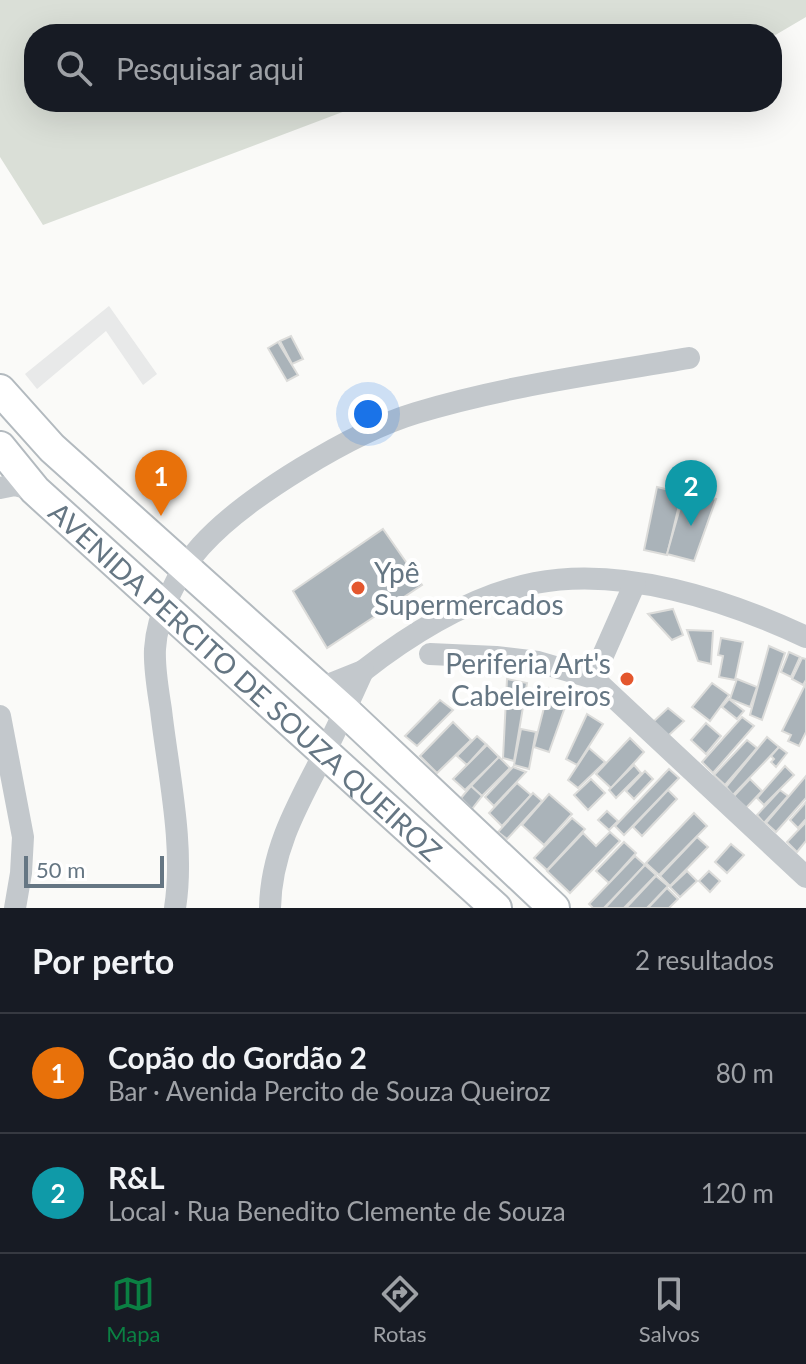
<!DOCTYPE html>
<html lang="pt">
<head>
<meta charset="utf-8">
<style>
	body { margin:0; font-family:Lato,sans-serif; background:#242831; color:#f1f3f6 }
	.scale { position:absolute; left:24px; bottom:20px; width:140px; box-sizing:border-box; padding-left:8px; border:4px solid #657683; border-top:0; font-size:22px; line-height:28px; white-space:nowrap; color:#657683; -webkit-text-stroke:6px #fff; paint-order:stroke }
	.you { position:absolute; left:368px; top:414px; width:28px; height:28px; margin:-20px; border:6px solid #fff; border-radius:50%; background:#1a73e8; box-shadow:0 0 0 12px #1a73e833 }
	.badge { display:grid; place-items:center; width:52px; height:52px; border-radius:50%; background:#0b8043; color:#fff; font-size:26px; font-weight:700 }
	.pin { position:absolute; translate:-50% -66px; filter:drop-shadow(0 2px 4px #0008) }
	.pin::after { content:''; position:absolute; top:42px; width:28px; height:24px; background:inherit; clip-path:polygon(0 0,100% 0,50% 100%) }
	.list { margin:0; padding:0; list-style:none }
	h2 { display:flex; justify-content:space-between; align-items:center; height:104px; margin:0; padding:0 32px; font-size:34px }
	h2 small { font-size:26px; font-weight:400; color:#9ea1a6 }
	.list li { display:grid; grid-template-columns:52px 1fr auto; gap:24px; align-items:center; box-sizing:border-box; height:120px; padding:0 32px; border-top:2px solid #363941 }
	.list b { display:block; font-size:30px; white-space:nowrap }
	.list p { margin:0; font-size:26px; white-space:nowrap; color:#9ea1a6 }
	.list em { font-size:26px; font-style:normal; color:#9ea1a6 }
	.icon { flex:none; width:44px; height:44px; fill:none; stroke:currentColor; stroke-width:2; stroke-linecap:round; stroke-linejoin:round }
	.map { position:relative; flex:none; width:806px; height:908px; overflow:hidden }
	.search { position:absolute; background:#171b24; box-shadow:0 8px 32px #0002; left:24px; right:24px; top:24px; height:88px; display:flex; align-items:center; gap:20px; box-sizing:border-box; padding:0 28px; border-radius:32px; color:#9ea1a6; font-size:30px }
	.sheet { height:344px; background:#171b24 }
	nav { display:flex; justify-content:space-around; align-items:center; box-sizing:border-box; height:112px; border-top:2px solid #363941; background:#171b24; font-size:22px; color:#9ea1a6 }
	nav a { display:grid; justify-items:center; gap:4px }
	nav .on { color:#0b8043 }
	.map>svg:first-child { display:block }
	.built { fill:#e8e9e9 }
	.green { fill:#dadfd7 }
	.building { fill:#aab3b9; stroke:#dcdcda; stroke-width:2 }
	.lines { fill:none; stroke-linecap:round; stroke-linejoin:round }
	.secondary-casing { stroke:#b3babf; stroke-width:34 }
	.street { stroke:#c3c8cc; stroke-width:22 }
	.secondary { stroke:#fff; stroke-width:30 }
	.poi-dot { fill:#e4572e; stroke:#fff; stroke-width:3 }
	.labels { text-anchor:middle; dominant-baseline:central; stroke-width:8; stroke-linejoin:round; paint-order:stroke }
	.poi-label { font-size:28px; fill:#657683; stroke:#fff; text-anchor:start }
	.street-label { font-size:28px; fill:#657683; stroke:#fff }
</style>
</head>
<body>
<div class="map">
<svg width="806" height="908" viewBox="0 0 806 908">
	<rect width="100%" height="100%" fill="#fafaf8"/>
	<path class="built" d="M109,306l48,68 -14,11 -37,-54 -69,58 -12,-15z"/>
	<path class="green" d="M0,0h806v17l-34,20v-3h-738v68h335l-326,123 -43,-68z"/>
	<g class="building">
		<path d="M291,336l12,23 -11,5 -12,-23z"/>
		<path d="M278,342l20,33 -11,6 -19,-33z"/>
		<path d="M657,487l25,6 -15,62 -23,-5z"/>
		<path d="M685,490l31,9 -22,62 -27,-7z"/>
		<path d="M383,529l39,56 -95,63 -34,-57z"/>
		<path d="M673,609l10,26 -11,5 -24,-26z"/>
		<path d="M687,630l26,1 -2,33 -13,-3z"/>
		<path d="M721,638l22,4 -8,38 -16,-3 4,-21 -5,-1z"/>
		<path d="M769,646l16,7 -23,67 -12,-5z"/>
		<path d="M789,652l11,5 -9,20 -10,-5z"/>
		<path d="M802,658l4,1v21l-3,5 -11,-6z"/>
		<path d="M507,679l20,4 -13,78 -11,-3z"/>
		<path d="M737,679l20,8 -7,20 -20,-8z"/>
		<path d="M712,683l17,12 -19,26 -18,-14z"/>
		<path d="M806,683v49l-7,14 -11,-5 3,-6 -9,-4z"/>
		<path d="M549,688l21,5 -21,59 -15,-5z"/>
		<path d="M729,699l15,12 -7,8 -15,-12z"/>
		<path d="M440,700l13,10 -36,36 -12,-10z"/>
		<path d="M668,708l16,13 -16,15 -15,-14z"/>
		<path d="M587,714l16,10 -26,41 -11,-6z"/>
		<path d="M742,717l12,9 -41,47 -11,-11z"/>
		<path d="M453,722l18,18 -34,33 -17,-17z"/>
		<path d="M706,723l15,13 -15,18 -15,-14z"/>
		<path d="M521,729l15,3 -7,37 -15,-4z"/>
		<path d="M477,736l9,8 -19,21 -10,-9z"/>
		<path d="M767,737l12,10 -46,48 -7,-8z"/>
		<path d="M630,738l14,14 -33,36 -15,-14z"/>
		<path d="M747,740l10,8 -32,37 -11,-10z"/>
		<path d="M487,745l12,12 -34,33 -12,-11z"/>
		<path d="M779,747l8,6 -11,14 -5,-5 3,-3 -3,-3z"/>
		<path d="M589,748l16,14 -27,26 -10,-8z"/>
		<path d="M499,757l11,11 -28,28 -11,-10z"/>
		<path d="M634,765l7,8 -25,25 -7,-8z"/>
		<path d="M785,766l9,9 -30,30 -7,-7z"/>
		<path d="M513,767l13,5 -32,34 -9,-9z"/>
		<path d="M669,769l10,9 -55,57 -9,-9z"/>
		<path d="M645,771l8,8 -19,20 -8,-8z"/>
		<path d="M806,776v22l-30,34 -10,-9z"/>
		<path d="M591,779l14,14 -17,17 -14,-15z"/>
		<path d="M750,779l12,12 -17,18 -11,-13z"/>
		<path d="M517,783l14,12 -29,31 -13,-13z"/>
		<path d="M471,786l11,10 -10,13 -11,-11z"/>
		<path d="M668,790l9,9 -35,37 -9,-9z"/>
		<path d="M780,790l8,6 -24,27 -7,-8z"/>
		<path d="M533,793l9,8 -35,38 -9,-7z"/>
		<path d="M549,794l23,20 -28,31 -22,-20z"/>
		<path d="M806,802v17l-8,9 -8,-8z"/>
		<path d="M607,811l11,10 -9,9 -11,-10z"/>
		<path d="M694,813l13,13 -48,49 -13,-12z"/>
		<path d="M572,818l13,11 -38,41 -13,-12z"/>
		<path d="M806,822v19l-9,11 -10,-10z"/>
		<path d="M610,832l10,9 -50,52 -23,-22 36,-38 13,13z"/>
		<path d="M697,837l11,10 -38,39 -10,-10z"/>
		<path d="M624,842l12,11 -27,30 -13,-12z"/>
		<path d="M731,844l13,11 -17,18 -12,-11z"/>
		<path d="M635,856l10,9 -41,43h-11l-4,-4z"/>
		<path d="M645,865l11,10 -32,33h-19z"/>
		<path d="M687,871l10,10 -17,16 -10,-10z"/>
		<path d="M709,871l11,10 -10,11 -11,-11z"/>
		<path d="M656,876l12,10 -21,22h-21z"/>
		<path d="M667,888l11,11 -9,9h-21z"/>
	</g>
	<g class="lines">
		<g class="secondary-casing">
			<g id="secondary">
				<path d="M0,390l52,58 293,263 209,197"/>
				<path id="s1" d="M0,447l35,43 461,418"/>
			</g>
		</g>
		<g class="street">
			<path d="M0,488l15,-3 20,5"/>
			<path d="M430,654l66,3 42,5 55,16 213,199"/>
			<path d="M363,671c50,-39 108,-75 172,-88 88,-17 192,17 271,54"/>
			<path d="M593,678l42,-95"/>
			<path d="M0,716l23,121 -2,36 -6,35"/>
			<path d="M175,908c10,-62 -7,-136 -14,-198 -3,-20 -7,-41 -6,-61 2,-35 23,-78 46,-103 44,-49 152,-114 215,-133 89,-27 181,-39 273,-55"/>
			<path d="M270,908c1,-59 29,-106 56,-158 13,-26 25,-53 37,-79l-45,18"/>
		</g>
		<use href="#secondary" class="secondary"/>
	</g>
	<g class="poi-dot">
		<circle cx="358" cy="588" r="8"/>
		<circle cx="627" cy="679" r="8"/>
	</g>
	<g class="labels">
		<g class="poi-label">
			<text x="374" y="572">Ypê<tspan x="374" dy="32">Supermercados</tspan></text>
			<text x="611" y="663" text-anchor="end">Periferia Art's<tspan x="611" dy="32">Cabeleireiros</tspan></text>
		</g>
		<g class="street-label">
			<text stroke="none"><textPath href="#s1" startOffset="340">AVENIDA PERCITO DE SOUZA QUEIROZ</textPath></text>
		</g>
	</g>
</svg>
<div class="scale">50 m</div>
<div class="you"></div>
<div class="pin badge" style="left:161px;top:516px;background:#e8710a">1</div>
<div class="pin badge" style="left:691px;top:526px;background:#0f9aa8">2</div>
<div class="search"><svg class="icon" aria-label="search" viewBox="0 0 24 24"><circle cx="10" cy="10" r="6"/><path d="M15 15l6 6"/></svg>Pesquisar aqui</div>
</div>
<section class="sheet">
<h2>Por perto<small>2 resultados</small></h2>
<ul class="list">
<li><span class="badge" style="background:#e8710a">1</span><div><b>Copão do Gordão 2</b><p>Bar · Avenida Percito de Souza Queiroz</p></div><em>80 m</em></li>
<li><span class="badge" style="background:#0f9aa8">2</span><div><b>R&amp;L</b><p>Local · Rua Benedito Clemente de Souza</p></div><em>120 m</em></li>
</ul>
</section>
<nav>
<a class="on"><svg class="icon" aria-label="map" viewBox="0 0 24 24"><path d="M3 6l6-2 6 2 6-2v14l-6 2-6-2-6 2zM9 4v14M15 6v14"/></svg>Mapa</a>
<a><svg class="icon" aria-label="directions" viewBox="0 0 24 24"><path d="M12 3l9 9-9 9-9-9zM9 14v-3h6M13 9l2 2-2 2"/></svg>Rotas</a>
<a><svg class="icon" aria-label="saved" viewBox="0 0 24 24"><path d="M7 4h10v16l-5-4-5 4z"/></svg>Salvos</a>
</nav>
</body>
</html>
